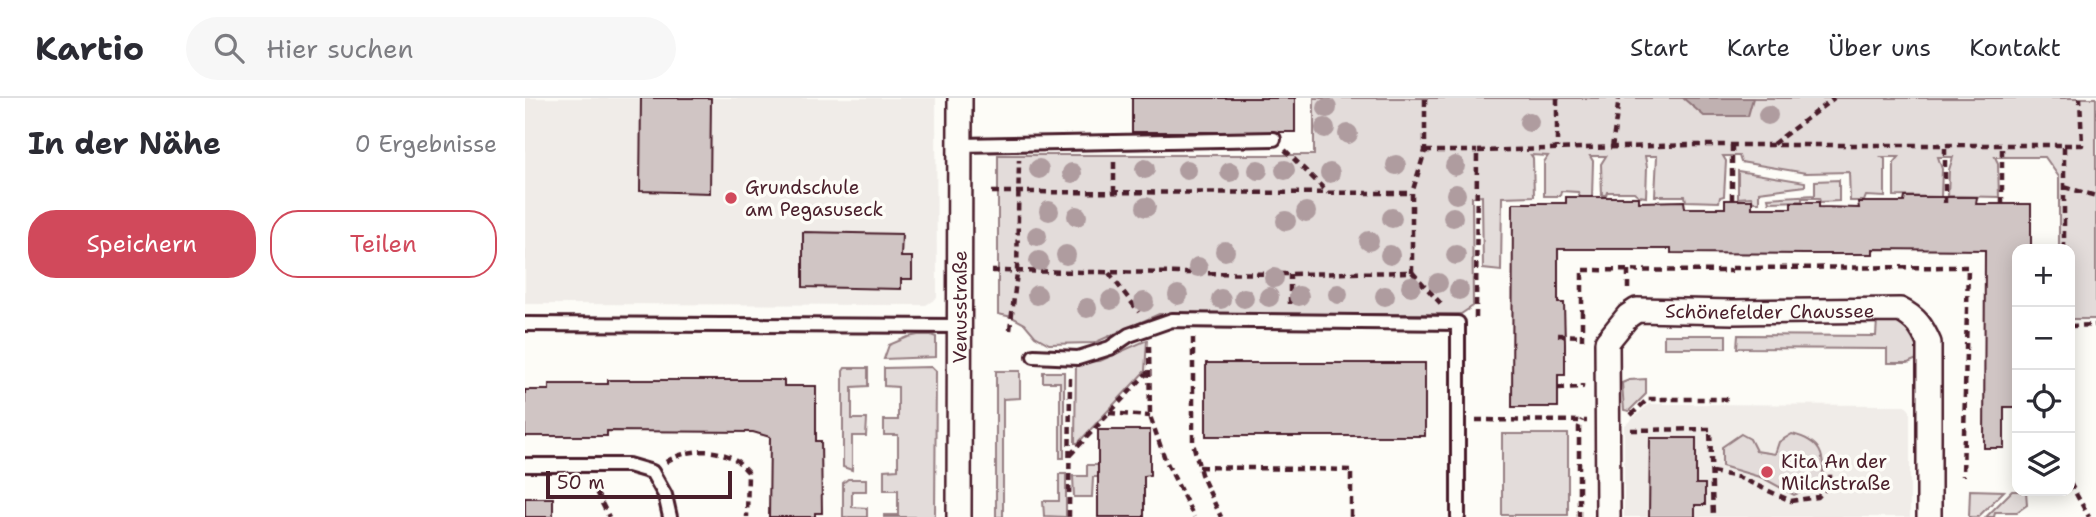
<!DOCTYPE html>
<html lang="de">
<head>
<meta charset="utf-8">
<style>
	body { margin:0; font-family:"Shantell Sans",sans-serif; background:#f7f7f7; color:#2b2b33 }
	.controls { position:absolute; right:21px; bottom:21px; display:grid; overflow:hidden; border-radius:14px; box-shadow:0 4px 18px #0003 }
	.controls button { width:63px; height:63px; display:grid; place-items:center; padding:0; border:0; border-bottom:2px solid #e1e1e2; background:#fff; color:#2b2b33; font:35px sans-serif }
	.scale { position:absolute; left:21px; bottom:18px; width:186px; box-sizing:border-box; padding-left:7px; border:4px solid #4a1f2b; border-top:0; font-size:19px; line-height:24px; white-space:nowrap; color:#4a1f2b; -webkit-text-stroke:5px #fdfcf7; paint-order:stroke }
	.list { margin:0; padding:0; list-style:none }
	h2 { display:flex; justify-content:space-between; align-items:center; height:91px; margin:0; padding:0 28px; font-size:30px }
	h2 small { font-size:23px; font-weight:400; color:#7c7c81 }
	.actions { display:flex; gap:14px; padding:21px 28px }
	.actions a { flex:1; padding:16px 0; border:2px solid #d1495b; border-radius:28px; text-align:center; font-size:24px; color:#d1495b }
	.actions .main { background:#d1495b; color:#fff }
	.icon { flex:none; width:38px; height:38px; fill:none; stroke:currentColor; stroke-width:2; stroke-linecap:round; stroke-linejoin:round }
	.map { position:relative; flex:none; width:1571px; height:419px; overflow:hidden }
	header { display:flex; align-items:center; gap:42px; box-sizing:border-box; height:98px; padding:0 35px; background:#fff; border-bottom:2px solid #e1e1e2 }
	header strong { font-size:33px }
	nav { display:flex; gap:38px; margin-inline-start:auto; font-size:24px }
	.search { width:490px; height:63px; background:#f7f7f7; display:flex; align-items:center; gap:18px; box-sizing:border-box; padding:0 24px; border-radius:38px; color:#7c7c81; font-size:26px }
	main { display:flex }
	aside { flex:1; background:#fff }
	.map>svg:first-child { display:block }
	.built { fill:#f0ece8 }
	.green { fill:#e3dcda; stroke:#967e82; stroke-width:2 }
	.water { fill:#c0b1b1; stroke:#91777b; stroke-width:2 }
	.building { fill:#d0c5c4; stroke:#4a1f2b; stroke-width:2 }
	.lines { fill:none; stroke-linecap:round; stroke-linejoin:round }
	.service-casing { stroke:#4a1f2b; stroke-width:18 }
	.minor-casing { stroke:#4a1f2b; stroke-width:28 }
	.path { stroke:#4a1f2b; stroke-width:4.5; stroke-dasharray:7 5; stroke-linecap:butt }
	.service { stroke:#fdfcf7; stroke-width:12 }
	.minor { stroke:#fdfcf7; stroke-width:23 }
	.tree { fill:#af9c9f }
	.poi-dot { fill:#d1495b; stroke:#fdfcf7; stroke-width:2.5 }
	.labels { text-anchor:middle; dominant-baseline:central; stroke-width:7; stroke-linejoin:round; paint-order:stroke }
	.poi-label { font-size:19px; fill:#4a1f2b; stroke:#fdfcf7; text-anchor:start }
	.street-label { font-size:19px; fill:#4a1f2b; stroke:#fdfcf7 }
</style>
</head>
<body>
<header>
<strong>Kartio</strong>
<div class="search"><svg class="icon" aria-label="search" viewBox="0 0 24 24"><circle cx="10" cy="10" r="6"/><path d="M15 15l6 6"/></svg>Hier suchen</div>
<nav><a>Start</a><a>Karte</a><a>Über uns</a><a>Kontakt</a></nav>
</header>
<main>
<aside>
<h2>In der Nähe<small>0 Ergebnisse</small></h2>
<ul class="list">
</ul>
<div class="actions"><a class="main">Speichern</a><a>Teilen</a></div>
</aside>
<div class="map">
<svg width="1571" height="419" viewBox="0 0 1571 419">
	<rect width="100%" height="100%" fill="#fdfcf7"/>
	<filter id="ink" filterUnits="userSpaceOnUse"><feTurbulence type="fractalNoise" baseFrequency=".0143" numOctaves="2"/><feDisplacementMap in="SourceGraphic" scale="14" xChannelSelector="R" yChannelSelector="G"/><feConvolveMatrix kernelMatrix="1 2 1 2 8 2 1 2 1" color-interpolation-filters="sRGB"/></filter>
	<g filter="url(#ink)">
		<g class="built">
			<path d="M0,0h411l1,200 -11,7 -401,-1z"/>
			<path d="M1124,306l256,1 5,6v106h-286v-91z"/>
		</g>
		<g class="green">
			<path d="M789,0h782v221h-26v-70h-11v-72l-14,-20h-50l3,6 1,34 -51,-1 1,-26 4,-13h-15l4,12 -1,28 -47,-1v-33l5,-6h-17l3,2v38l-19,-1 -2,5h-14l-1,-29 -43,1 -65,-11 -2,-6h-16l3,5 -2,35 -4,1 -1,5 -33,-1 -1,-5h-30l2,-40h-12l2,11 -1,30 -7,-1 -5,-4h-27l-1,3h-4l-1,-31 5,-8h-16l3,5 -1,36h-12l-2,-5 -17,-1 -1,5h-16v-34l4,-6 -17,-1 2,3 1,38 -32,1 -1,74 -18,-2 -1,-73 -10,1 1,109 -12,8h-302l-65,29 -45,1 -14,-8 -10,-12 -13,-7 -14,-3v-159h316z"/>
			<path d="M1213,73l67,11v4l-46,6v10h-6l-2,-5 -13,1z"/>
			<path d="M1314,82v21l-19,1 -1,-4h-17v3l-33,1 -1,-4 47,-3v-14z"/>
			<path d="M1352,222c30,1 42,5 42,38l-11,5h-21v-14l-150,-1 1,-13 138,1z"/>
			<path d="M393,237h13l5,2v20l-52,2 5,-14 19,-8z"/>
			<rect x="1139" y="237" width="62" height="13"/>
			<path d="M622,242l-2,31 -67,72h-3l1,-81 24,-1z"/>
			<path d="M407,269l4,4 -1,146h-51v-2h14v-25h-14v-20l14,-1v-34h-14v-15h14v-33l-14,-1v-18z"/>
			<path d="M320,270h23v18l-16,1v32h15l-1,17h-14v34l-9,-3v-96z"/>
			<path d="M471,273h24v27l-17,1v118h-7z"/>
			<path d="M518,274h21v86h-4v-76h-17z"/>
			<path d="M1121,281v15l-17,17 -5,-1 -2,-27 7,-3z"/>
			<rect x="977" y="336" width="66" height="81"/>
			<path d="M1216,336l9,5 6,12 19,3 4,-12 13,-8c29,7 34,21 30,49l-28,12 -31,-17 -41,-12v-19z"/>
			<path d="M562,367h11v12h-5l-1,20h-18l-1,-21h14z"/>
			<path d="M534,376h7v43l-22,-1 -1,-15h16z"/>
			<path d="M323,381h18v12h-14v16l15,1v9h-24v-34z"/>
			<path d="M1445,392l34,1 -26,26h-9z"/>
			<path d="M1487,393h14l1,14 -10,7h-22l-1,5h-8z"/>
		</g>
		<path class="water" d="M1158,0h70l-5,18h-44z"/>
		<g class="building">
			<path d="M116,0h70l-1,95 -70,-2z"/>
			<rect x="607" y="0" width="163" height="34"/>
			<path d="M1041,99h73v5l45,-1 1,7h40v-8h27v8h39v-6h28v5l40,1 -1,-6h46l1,-5h72l-1,7h55v45h-14v158h-13v41h-20l1,-198 -112,-1v5h-67l-135,-1v-4h-113v54h6l1,40v32h-7v32h-46l1,-204h53z"/>
			<path d="M278,134l99,2 -1,23h11v22h-11v10l-98,-2z"/>
			<rect x="681" y="265" width="219" height="73"/>
			<path d="M83,282h176v6h32v55h5l1,72h-7v4h-46l1,-80 -17,-5 -146,-1v5h-82v-46h24v-6h59z"/>
			<path d="M573,332h52v45l-6,1v41h-46z"/>
			<path d="M1125,340h46v46h9v21h-10v12h-46z"/>
			<rect x="0" y="400" width="28" height="19"/>
		</g>
		<g class="lines">
			<g class="service-casing">
				<g id="service">
					<path d="M435,47l314,-6"/>
					<path d="M0,226l434,2"/>
					<path d="M509,258l44,2 32,-10 19,-13 43,-15 286,3v194"/>
					<path d="M0,367h103l24,7 13,23 5,22"/>
				</g>
			</g>
			<g class="minor-casing">
				<g id="minor">
					<path id="s1" d="M434,419l1,-419"/>
					<path id="s2" d="M1083,419l-1,-175 21,-26 9,-6 95,2 168,-2c16,8 22,17 29,33v174"/>
				</g>
			</g>
			<g class="path">
				<path d="M1032,0v50"/>
				<path d="M1248,46l61,-46"/>
				<path d="M1539,47h18l-2,-47"/>
				<path d="M1087,50l7,-50"/>
				<path d="M760,52l43,43"/>
				<path d="M900,53h52"/>
				<path d="M1539,89l32,9"/>
				<path d="M467,94l420,1"/>
				<path d="M589,95v-34"/>
				<path d="M1207,102v-55"/>
				<path d="M1420,105v-58"/>
				<path d="M1477,106v-59"/>
				<path d="M1207,170l236,-1 -5,209"/>
				<path d="M1103,172v21"/>
				<path d="M467,173l298,3 122,-2v-79l13,-42v-53"/>
				<path d="M887,174l30,33"/>
				<path d="M584,175l30,39"/>
				<path d="M765,206v-30"/>
				<path d="M951,220l1,-167 216,-6h371v104"/>
				<path d="M1545,228l26,-1"/>
				<path d="M485,232l7,-57 2,-113"/>
				<path d="M1033,237l25,1"/>
				<path d="M668,240v105l8,31 20,43"/>
				<path d="M1057,242v-70l150,1"/>
				<path d="M624,248l1,70 15,43 29,58"/>
				<path d="M1033,290l24,-1v-3"/>
				<path d="M584,315l41,3"/>
				<path d="M1106,317l17,-16h84"/>
				<path d="M951,322l111,1"/>
				<path d="M1106,332l79,-1 3,88"/>
				<path d="M545,357l78,-83"/>
				<path d="M141,364c20,-13 49,-15 70,-2 4,3 8,8 12,12l-1,45"/>
				<path d="M674,369l152,3v47"/>
				<path d="M1187,374l26,5 53,24 27,-4 12,-13v-10"/>
				<path d="M66,384l18,35"/>
				<path d="M1545,385l19,34"/>
				<path d="M544,419l1,-143"/>
				<path d="M1054,419v-90l3,-7"/>
			</g>
			<use href="#service" class="service"/>
			<use href="#minor" class="minor"/>
		</g>
		<g class="tree">
			<circle cx="802" cy="10" r="10"/>
			<circle cx="1243" cy="17" r="10"/>
			<circle cx="1004" cy="24" r="10"/>
			<circle cx="800" cy="30" r="10"/>
			<circle cx="823" cy="36" r="10"/>
			<circle cx="871" cy="67" r="10"/>
			<circle cx="930" cy="68" r="10"/>
			<circle cx="514" cy="71" r="10"/>
			<circle cx="620" cy="71" r="10"/>
			<circle cx="662" cy="72" r="10"/>
			<circle cx="733" cy="72" r="10"/>
			<circle cx="760" cy="72" r="10"/>
			<circle cx="705" cy="74" r="10"/>
			<circle cx="547" cy="75" r="10"/>
			<circle cx="805" cy="75" r="10"/>
			<circle cx="931" cy="96" r="10"/>
			<circle cx="621" cy="109" r="10"/>
			<circle cx="524" cy="113" r="10"/>
			<circle cx="781" cy="114" r="10"/>
			<circle cx="552" cy="118" r="10"/>
			<circle cx="928" cy="119" r="10"/>
			<circle cx="867" cy="120" r="10"/>
			<circle cx="761" cy="123" r="10"/>
			<circle cx="512" cy="138" r="10"/>
			<circle cx="844" cy="143" r="10"/>
			<circle cx="700" cy="153" r="10"/>
			<circle cx="541" cy="157" r="10"/>
			<circle cx="865" cy="157" r="10"/>
			<circle cx="931" cy="157" r="10"/>
			<circle cx="514" cy="163" r="10"/>
			<circle cx="673" cy="169" r="10"/>
			<circle cx="749" cy="180" r="10"/>
			<circle cx="913" cy="185" r="10"/>
			<circle cx="886" cy="188" r="10"/>
			<circle cx="934" cy="192" r="10"/>
			<circle cx="813" cy="196" r="10"/>
			<circle cx="512" cy="197" r="10"/>
			<circle cx="653" cy="197" r="10"/>
			<circle cx="774" cy="198" r="10"/>
			<circle cx="860" cy="198" r="10"/>
			<circle cx="744" cy="199" r="10"/>
			<circle cx="719" cy="200" r="10"/>
			<circle cx="696" cy="201" r="10"/>
			<circle cx="586" cy="202" r="10"/>
			<circle cx="619" cy="204" r="10"/>
			<circle cx="562" cy="210" r="10"/>
		</g>
	</g>
	<g class="poi-dot">
		<circle cx="206" cy="100" r="7"/>
		<circle cx="1242" cy="374" r="7"/>
	</g>
	<g class="labels">
		<g class="poi-label">
			<text x="220" y="89">Grundschule<tspan x="220" dy="22">am Pegasuseck</tspan></text>
			<text x="1256" y="363">Kita An der<tspan x="1256" dy="22">Milchstraße</tspan></text>
		</g>
		<g class="street-label">
			<text stroke="none"><textPath href="#s1" startOffset="210">Venusstraße</textPath></text>
			<text stroke="none"><textPath href="#s2" startOffset="352">Schönefelder Chaussee</textPath></text>
		</g>
	</g>
</svg>
<div class="controls">
<button>+</button>
<button>−</button>
<button><svg class="icon" aria-label="locate" viewBox="0 0 24 24"><circle cx="12" cy="12" r="6"/><path d="M12 2v4M12 18v4M2 12h4M18 12h4"/></svg></button>
<button><svg class="icon" aria-label="layers" viewBox="0 0 24 24"><path d="M12 4l9 5-9 5-9-5zM3 14l9 5 9-5"/></svg></button>
</div>
<div class="scale">50 m</div>
</div>
</main>
</body>
</html>
